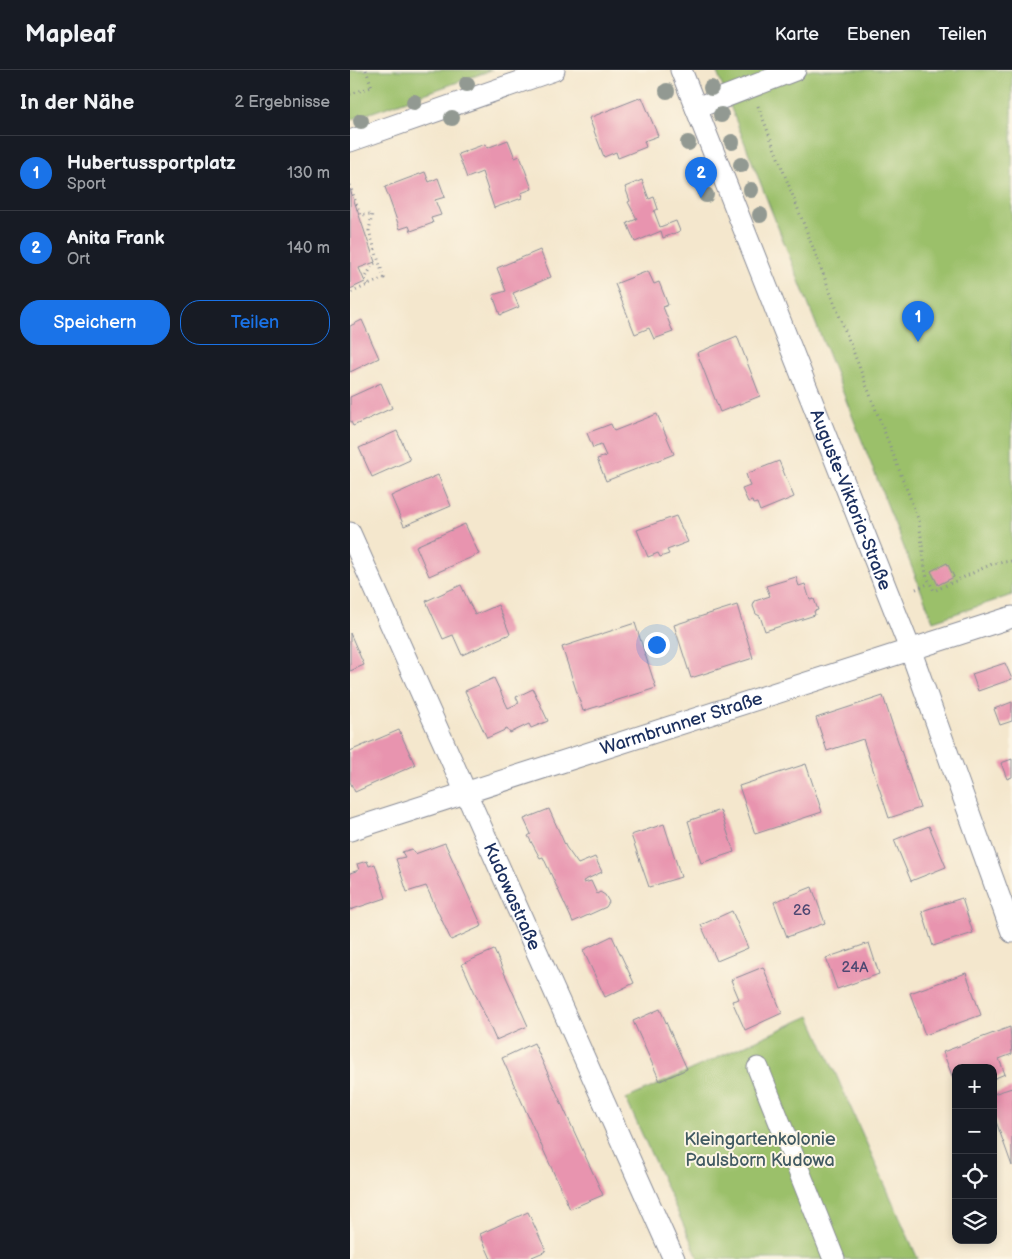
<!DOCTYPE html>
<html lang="de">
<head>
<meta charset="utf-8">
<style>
	body { margin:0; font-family:"Balsamiq Sans",sans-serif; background:#20242c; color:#f1f3f6 }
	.controls { position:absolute; right:15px; bottom:15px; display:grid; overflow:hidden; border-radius:10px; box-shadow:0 2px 8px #0003 }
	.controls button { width:45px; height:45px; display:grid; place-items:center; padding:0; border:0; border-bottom:1px solid #363941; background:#171b24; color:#f1f3f6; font:25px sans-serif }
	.you { position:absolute; left:306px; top:574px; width:18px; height:18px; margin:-12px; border:4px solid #fff; border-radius:50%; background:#1a73e8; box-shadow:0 0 0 8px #1a73e833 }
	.badge { display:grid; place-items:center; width:32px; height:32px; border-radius:50%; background:#1a73e8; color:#fff; font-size:16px; font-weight:700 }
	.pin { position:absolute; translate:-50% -41px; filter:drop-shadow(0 1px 2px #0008) }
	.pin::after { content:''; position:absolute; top:26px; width:18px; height:15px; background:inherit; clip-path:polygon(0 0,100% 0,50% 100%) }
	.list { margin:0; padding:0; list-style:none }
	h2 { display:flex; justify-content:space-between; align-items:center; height:65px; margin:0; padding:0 20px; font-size:21px }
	h2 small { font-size:16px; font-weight:400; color:#9ea1a6 }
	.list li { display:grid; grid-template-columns:32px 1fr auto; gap:15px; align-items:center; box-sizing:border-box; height:75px; padding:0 20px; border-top:1px solid #363941 }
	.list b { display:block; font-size:19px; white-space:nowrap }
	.list p { margin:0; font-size:16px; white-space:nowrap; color:#9ea1a6 }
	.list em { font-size:16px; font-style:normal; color:#9ea1a6 }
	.actions { display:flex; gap:10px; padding:15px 20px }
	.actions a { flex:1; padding:11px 0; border:1px solid #1a73e8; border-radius:20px; text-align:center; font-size:18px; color:#1a73e8 }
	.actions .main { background:#1a73e8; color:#fff }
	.icon { flex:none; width:28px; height:28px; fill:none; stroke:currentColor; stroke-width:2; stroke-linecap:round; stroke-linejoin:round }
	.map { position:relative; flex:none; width:662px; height:1189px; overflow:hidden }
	header { display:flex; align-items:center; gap:30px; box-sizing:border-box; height:70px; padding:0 25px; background:#171b24; border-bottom:1px solid #363941 }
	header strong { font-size:24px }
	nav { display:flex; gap:28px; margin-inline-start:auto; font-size:18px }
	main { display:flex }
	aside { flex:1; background:#171b24 }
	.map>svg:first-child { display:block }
	.green { fill:#9bc06b; stroke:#5b7864 }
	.building { fill:#e894af }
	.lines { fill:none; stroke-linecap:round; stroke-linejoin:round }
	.minor-casing { stroke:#888b96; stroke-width:23 }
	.path { stroke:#888b96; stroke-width:3; stroke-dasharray:1 4; stroke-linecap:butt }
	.minor { stroke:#fff; stroke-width:21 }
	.tree { fill:#929992 }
	.labels { text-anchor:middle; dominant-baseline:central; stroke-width:4; stroke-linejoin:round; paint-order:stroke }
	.number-label { font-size:15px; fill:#4e4872 }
	.street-label { font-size:18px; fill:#1b2f5e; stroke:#fcf5e5 }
	.park-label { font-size:18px; fill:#415a62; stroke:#fcf5e5 }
</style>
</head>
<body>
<header>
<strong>Mapleaf</strong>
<nav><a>Karte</a><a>Ebenen</a><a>Teilen</a></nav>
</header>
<main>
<aside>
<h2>In der Nähe<small>2 Ergebnisse</small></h2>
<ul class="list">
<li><span class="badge">1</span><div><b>Hubertussportplatz</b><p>Sport</p></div><em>130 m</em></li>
<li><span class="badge">2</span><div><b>Anita Frank</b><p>Ort</p></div><em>140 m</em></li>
</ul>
<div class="actions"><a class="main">Speichern</a><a>Teilen</a></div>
</aside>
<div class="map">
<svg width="662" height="1189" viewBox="0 0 662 1189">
	<rect width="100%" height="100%" fill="#fcf5e5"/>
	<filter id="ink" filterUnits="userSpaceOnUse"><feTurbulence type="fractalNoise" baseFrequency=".02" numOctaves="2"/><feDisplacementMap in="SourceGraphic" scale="10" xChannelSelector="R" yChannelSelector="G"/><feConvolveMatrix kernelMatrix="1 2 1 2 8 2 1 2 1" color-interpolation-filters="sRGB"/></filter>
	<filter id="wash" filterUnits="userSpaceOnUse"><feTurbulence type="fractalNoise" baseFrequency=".0096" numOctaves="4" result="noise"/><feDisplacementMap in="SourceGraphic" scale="20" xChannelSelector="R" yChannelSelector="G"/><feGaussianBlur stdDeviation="1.12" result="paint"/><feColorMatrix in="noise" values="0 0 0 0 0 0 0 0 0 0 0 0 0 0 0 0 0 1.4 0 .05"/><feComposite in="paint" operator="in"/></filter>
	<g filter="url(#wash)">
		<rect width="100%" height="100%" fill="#f4e7cd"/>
		<g class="green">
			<path d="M0,0h142l-142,50z"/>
			<path d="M366,0h296v525l-79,26z"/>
			<path d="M460,946l108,243h-219l-73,-160z"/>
		</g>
		<g id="blocks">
			<g class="building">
				<path d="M292,27l16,39 -14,5 2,6 -28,11 -2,-6 -12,5 -15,-39z"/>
				<path d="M158,70l7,18 5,-2 12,33 -11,4 1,5 -28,10 -12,-36 -15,6 -9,-24 27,-10 2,4z"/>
				<path d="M75,102l4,10 9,-4 7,19 -10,3 6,15 -10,3 2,5 -22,8 -2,-5 -9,3 -15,-42z"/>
				<path d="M292,110l7,19 5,-2 4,12 -4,2 6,16 16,-6 4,10 -17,7 -2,-7 -26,11 -8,-19 10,-4 -9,-17 2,-1 -5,-14z"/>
				<path d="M0,119l25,73 -16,6 6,14 -15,7z"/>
				<path d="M190,180l11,27 -38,16 6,14 -19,8 -7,-20 13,-4 -9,-23z"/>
				<path d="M298,201l6,13 5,-2 9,23 -5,2 10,25 -19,7 -5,-11 -14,6 -20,-50z"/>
				<path d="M12,250l17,38 -29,14v-46z"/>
				<path d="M387,266l23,60 -40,16 -23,-59z"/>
				<path d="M31,313l11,25 -39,18 -3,-6v-23z"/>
				<path d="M307,344l17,40 -68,27 -9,-22 9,-3 -5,-11 -8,3 -6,-15 24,-9 3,7z"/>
				<path d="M47,361l13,29 -38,17 -13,-29z"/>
				<path d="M429,391l15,36 -34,14 -3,-8 -4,1 -1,-3 -4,1 -6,-13 8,-3 -4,-12z"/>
				<path d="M88,405l13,31 -47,20 -13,-30z"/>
				<path d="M326,446l12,26 -21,8 2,4 -9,3 -2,-4 -10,4 -11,-27z"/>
				<path d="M115,454l14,30 -50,22 -13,-30z"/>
				<path d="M597,493l7,14 -16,8 -7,-14z"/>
				<path d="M446,507l3,9 6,-2 5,16 4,-1 4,11 -4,1 1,4 -50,16 -5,-15 -4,-2 -3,-8 2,-5 15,-5 -4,-10z"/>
				<path d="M111,515l14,30 23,-10 12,29 -48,21 -9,-20 -10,4 -17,-38z"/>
				<path d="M387,535l16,53 -62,20 -17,-53z"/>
				<path d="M285,553l21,65 -73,23 -21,-64z"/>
				<path d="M0,563l14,32 -14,6z"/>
				<path d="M655,593l7,16 -34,12 -6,-17z"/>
				<path d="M144,608l14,30 11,-5 -3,-6 17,-8 15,32 -17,7 -2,-4 -19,9 -3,-4 -20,9 -22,-47z"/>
				<path d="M533,626l37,112 -31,10 -26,-79 -36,12 -11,-33z"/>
				<path d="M662,632v19l-12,4 -6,-16z"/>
				<path d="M49,660l16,35 -60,27 -5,-10v-31z"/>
				<path d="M662,689v18l-5,2 -6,-16z"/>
				<path d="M456,694l16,48 -67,22 -16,-48z"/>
				<path d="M199,739l17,38 12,17 17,-7 7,15 -19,9 1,2 7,-2 6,13 3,-2 5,3 4,7 -3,5 -33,15 -30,-65 -3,1 -12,-22 3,-2 -7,-15z"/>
				<path d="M370,740l14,42 -33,11 -13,-42z"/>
				<path d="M314,754l17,53 -32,10 -18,-52z"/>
				<path d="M579,756l17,41 -35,14 -17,-41z"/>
				<path d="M95,773l37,83 -31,14 -25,-54 -19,6 -11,-33 9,-2 -3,-5 10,-3 3,5z"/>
				<path d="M17,791l2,5 6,-2 11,34 -36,12v-37l9,-3 -2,-6z"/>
				<path d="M462,817l13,36 -38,14 -13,-35z"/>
				<path d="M612,828l11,35 -40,13 -11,-35z"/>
				<path d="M382,841l16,37 -31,13 -16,-36z"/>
				<path d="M262,866l22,47 -29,14 -22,-47z"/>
				<path d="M519,873l10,31 -42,15 -11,-31z"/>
				<path d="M144,880l34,76 -32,14 -34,-76z"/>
				<path d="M413,897l19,46 -37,17 -13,-29 7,-2 -8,-19z"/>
				<path d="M616,903l15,42 -56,20 -15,-42z"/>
				<path d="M310,939l27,60 -27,12 -27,-60z"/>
				<path d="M660,957l2,27 -13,5 6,15 -12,5v-11h-37v18l-13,-34z"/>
				<path d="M184,973l69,152 -33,14 -68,-151z"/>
				<path d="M662,1018v78l-19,-53v-19z"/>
				<path d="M178,1142l18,39 -14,6 2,2h-43l-11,-25z"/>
			</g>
		</g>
	</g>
	<g filter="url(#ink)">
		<use href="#blocks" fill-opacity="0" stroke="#888b96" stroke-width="1"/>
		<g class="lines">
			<g class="minor-casing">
				<g id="minor">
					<path id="s1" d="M331,0l229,579 102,283"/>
					<path d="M346,38l99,-38"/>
					<path d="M0,71l204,-71"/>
					<path id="s2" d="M0,463l324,726"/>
					<path id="s3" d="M0,760l662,-213"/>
					<path d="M408,998l76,191"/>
				</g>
			</g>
			<g class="path">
				<path d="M0,24l22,-7 -6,-17"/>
				<path d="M408,36l161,415 7,54 8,16 58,-27 20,-3"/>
				<path d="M0,115l10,30 12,-1 -3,17 15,47 -34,15"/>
				<path d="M18,215l-3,-6 8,-15 6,-2"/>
				<path d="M566,519l14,-6"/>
			</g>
			<use href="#minor" class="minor"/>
		</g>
		<g class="tree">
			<circle cx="117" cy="14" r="8"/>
			<circle cx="361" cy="18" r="8"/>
			<circle cx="317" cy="21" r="8"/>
			<circle cx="64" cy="32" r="8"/>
			<circle cx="371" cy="45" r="8"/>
			<circle cx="102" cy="48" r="8"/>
			<circle cx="11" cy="51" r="8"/>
			<circle cx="382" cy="72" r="8"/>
			<circle cx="338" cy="73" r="8"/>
			<circle cx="391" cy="95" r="8"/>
			<circle cx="346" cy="99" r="8"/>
			<circle cx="401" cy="120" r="8"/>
			<circle cx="356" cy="125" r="8"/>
			<circle cx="410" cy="145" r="8"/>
		</g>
	</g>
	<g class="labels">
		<g class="number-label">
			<text x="452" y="840">26</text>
			<text x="505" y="897">24A</text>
		</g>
		<g class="street-label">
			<text stroke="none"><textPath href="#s1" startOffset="462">Auguste-Viktoria-Straße</textPath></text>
			<text stroke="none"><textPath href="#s3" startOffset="348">Warmbrunner Straße</textPath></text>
			<text stroke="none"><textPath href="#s2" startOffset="398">Kudowastraße</textPath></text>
		</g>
		<g class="park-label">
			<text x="410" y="1069">Kleingartenkolonie<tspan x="410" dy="21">Paulsborn Kudowa</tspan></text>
		</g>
	</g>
</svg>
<div class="controls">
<button>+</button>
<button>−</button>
<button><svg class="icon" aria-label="locate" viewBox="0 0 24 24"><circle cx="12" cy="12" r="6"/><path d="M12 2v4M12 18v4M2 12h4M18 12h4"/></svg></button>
<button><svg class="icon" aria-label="layers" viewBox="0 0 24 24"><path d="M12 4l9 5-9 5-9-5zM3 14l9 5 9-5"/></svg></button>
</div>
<div class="you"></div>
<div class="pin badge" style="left:568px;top:272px">1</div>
<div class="pin badge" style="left:351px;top:128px">2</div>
</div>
</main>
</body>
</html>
